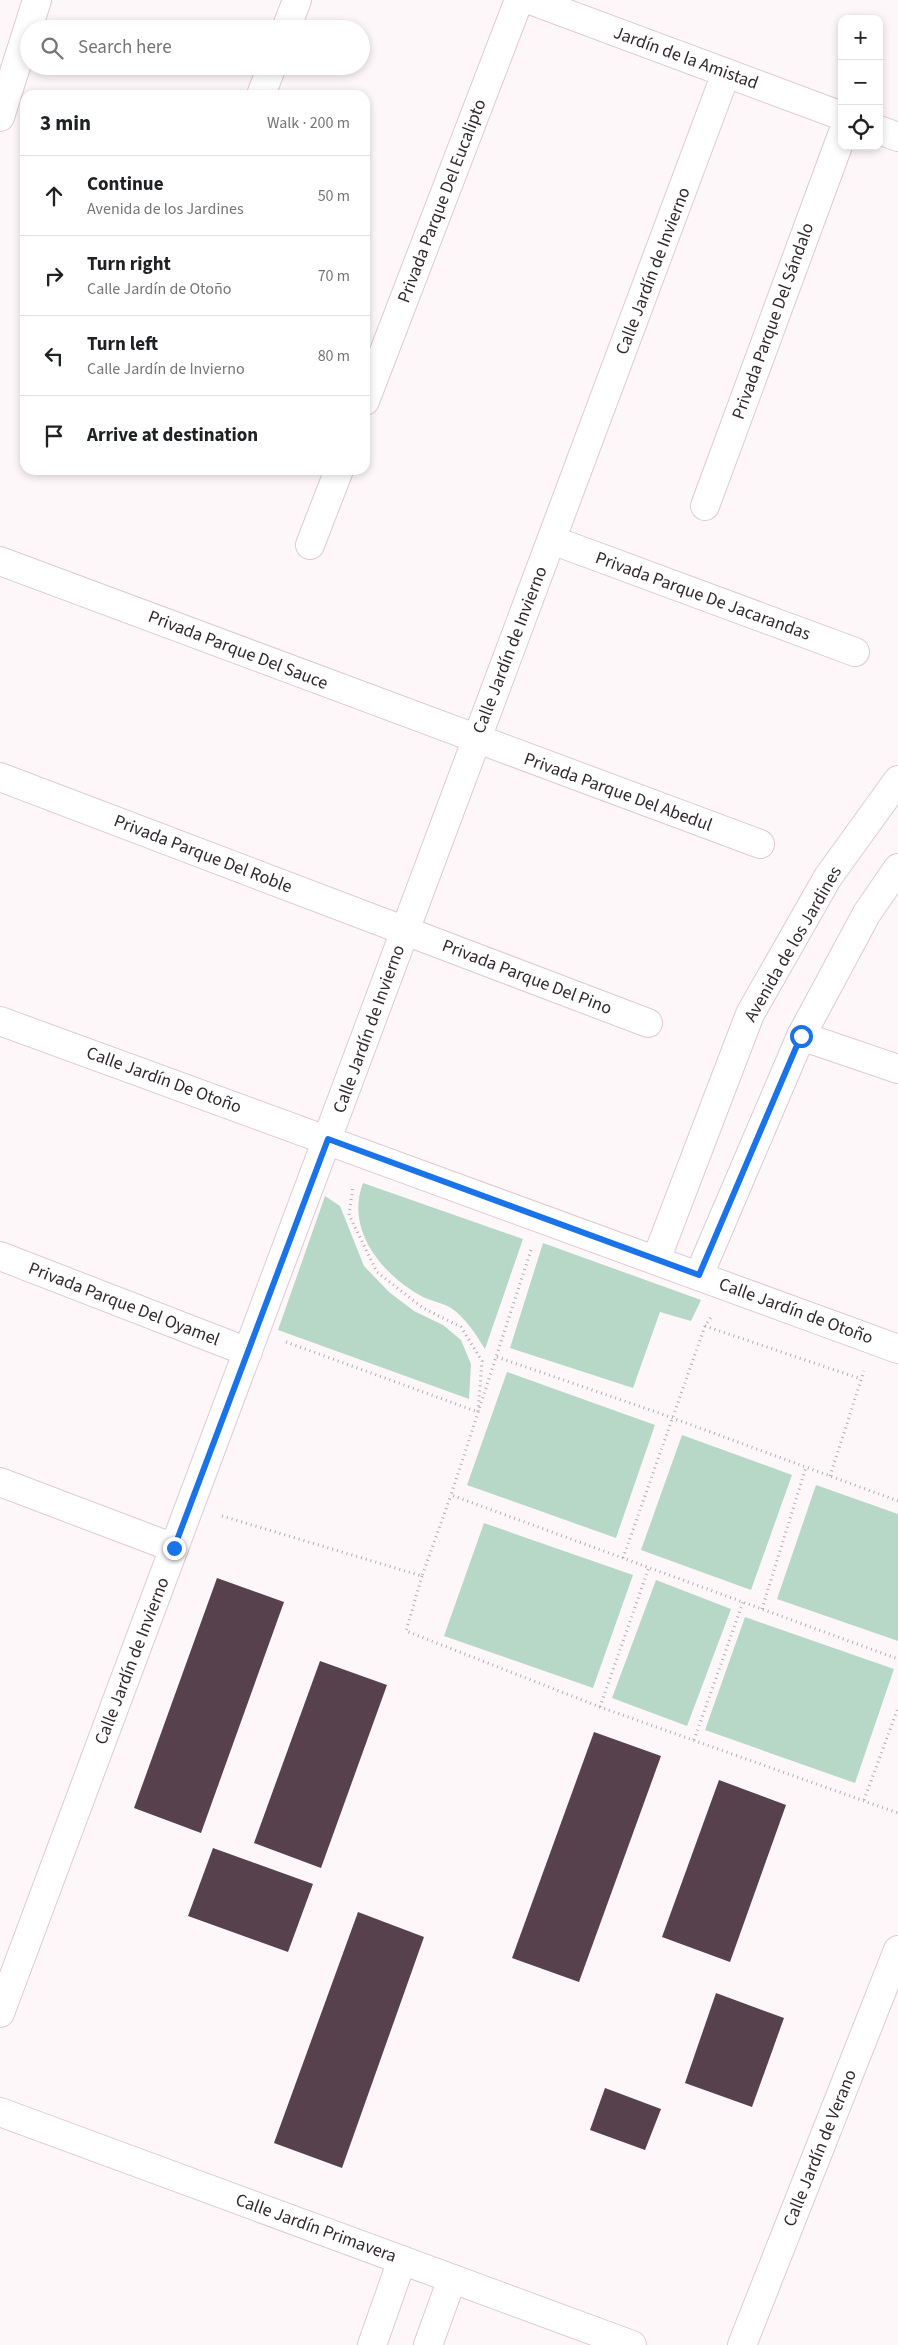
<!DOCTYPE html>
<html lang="en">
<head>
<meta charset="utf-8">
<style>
	body { margin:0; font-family:"Source Sans 3",sans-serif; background:#f2f2f2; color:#202124 }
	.controls { position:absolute; right:15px; top:15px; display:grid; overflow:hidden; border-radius:10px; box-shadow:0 2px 8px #0003 }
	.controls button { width:45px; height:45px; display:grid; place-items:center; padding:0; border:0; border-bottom:1px solid #e0e0e0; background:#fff; color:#202124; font:25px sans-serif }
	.stop { position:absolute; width:15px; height:15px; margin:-11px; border:4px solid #1a73e8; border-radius:50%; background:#fff }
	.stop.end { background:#1a73e8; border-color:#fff; box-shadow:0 1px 5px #0008 }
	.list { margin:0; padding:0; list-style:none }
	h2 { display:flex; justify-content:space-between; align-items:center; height:65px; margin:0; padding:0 20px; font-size:21px }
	h2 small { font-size:16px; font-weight:400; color:#757577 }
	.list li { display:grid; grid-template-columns:32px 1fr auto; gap:15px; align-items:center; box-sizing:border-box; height:80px; padding:0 20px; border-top:1px solid #e0e0e0 }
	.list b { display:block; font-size:19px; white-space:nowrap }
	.list p { margin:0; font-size:16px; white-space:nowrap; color:#757577 }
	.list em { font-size:16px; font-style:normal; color:#757577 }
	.icon { flex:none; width:28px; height:28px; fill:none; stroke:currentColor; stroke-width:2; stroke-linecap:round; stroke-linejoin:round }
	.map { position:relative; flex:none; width:898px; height:2345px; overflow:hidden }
	.search { position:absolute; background:#fff; box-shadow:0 2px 8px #0003; left:20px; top:20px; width:350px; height:55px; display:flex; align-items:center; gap:12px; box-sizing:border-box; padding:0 18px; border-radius:28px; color:#757577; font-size:19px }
	.panel { position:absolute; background:#fff; box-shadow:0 2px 8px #0003; left:20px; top:90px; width:350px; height:385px; border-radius:15px }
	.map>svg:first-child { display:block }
	.green { fill:#b7d8c7 }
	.building { fill:#57414d }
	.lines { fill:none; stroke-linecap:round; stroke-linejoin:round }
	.street-casing { stroke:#e2c8d5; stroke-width:30 }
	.path { stroke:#b4acb0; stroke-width:3; stroke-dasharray:1 4; stroke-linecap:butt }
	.street { stroke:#fff; stroke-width:28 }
	.route { stroke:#1a73e8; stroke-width:6 }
	.labels { text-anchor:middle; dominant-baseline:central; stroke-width:5; stroke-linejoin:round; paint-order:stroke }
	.street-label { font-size:18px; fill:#33292f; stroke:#fff }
</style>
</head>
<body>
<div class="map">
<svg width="898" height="2345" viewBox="0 0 898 2345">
	<rect width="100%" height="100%" fill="#fdf7fa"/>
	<g class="green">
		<path d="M363,1183l160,56 -38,110c-9,-14 -19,-31 -34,-41 -8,-5 -19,-7 -28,-11 -41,-22 -78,-67 -60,-114z"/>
		<path d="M325,1196l15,10 24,60 25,26 25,19 29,14 18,15 10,24 -2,35 -191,-69z"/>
		<path d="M543,1243l158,57 -10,21 -31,-9 -27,76 -123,-40z"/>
		<path d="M507,1372l148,53 -39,113 -149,-53z"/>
		<path d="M682,1435l110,40 -41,115 -110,-40z"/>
		<path d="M816,1485l82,29v127l-121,-42z"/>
		<path d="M484,1523l149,52 -40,113 -149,-52z"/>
		<path d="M656,1580l75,29 -44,117 -75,-28z"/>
		<path d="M745,1617l149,52 -39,114 -150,-53z"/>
	</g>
	<g class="building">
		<path d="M217,1578l67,24 -83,231 -67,-25z"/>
		<path d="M320,1661l67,24 -66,183 -67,-25z"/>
		<path d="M594,1732l67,24 -82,226 -67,-24z"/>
		<path d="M719,1780l67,25 -56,157 -68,-25z"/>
		<path d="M213,1848l100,36 -25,68 -100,-36z"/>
		<path d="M358,1912l66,25 -82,231 -68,-25z"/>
		<path d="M716,1993l68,25 -32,89 -67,-24z"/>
		<path d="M605,2088l56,21 -16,41 -55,-20z"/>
	</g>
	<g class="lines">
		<g class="street-casing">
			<g id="street">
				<path d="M530,0l312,116"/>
				<path d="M286,29l11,-29"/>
				<path d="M261,95l11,-29"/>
				<path d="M0,117l37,-117"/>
				<path d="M879,130l19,7"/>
				<path d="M365,401l154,-401"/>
				<path d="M705,506l137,-371"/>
				<path d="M552,540l303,112"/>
				<path d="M310,545l29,-75"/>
				<path d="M0,561l760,283"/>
				<path d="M0,777l648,246"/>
				<path d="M0,1021l898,328"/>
				<path d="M801,1036l97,33"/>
				<path d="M0,1256l248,96"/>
				<path d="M656,1260l94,-246 78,-137 70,-97"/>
				<path d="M699,1275l102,-239 66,-123 31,-45"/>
				<path d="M0,1482l174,66"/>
				<path d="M0,2013l726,-1940"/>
				<path d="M0,2112l632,233"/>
				<path d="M372,2345l30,-85"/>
				<path d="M428,2345l24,-66"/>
				<path d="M742,2345l156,-395"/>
			</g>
		</g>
		<g class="path">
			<path d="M531,1250l-80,245 447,164"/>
			<path d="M705,1326l156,53"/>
			<path d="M286,1342l192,70 4,-51 -21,-34 -38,-19 -46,-36 -28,-57 4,-29"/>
			<path d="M497,1357l162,56 239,88"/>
			<path d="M830,1476l34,-105"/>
			<path d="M222,1516l200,60 29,-81"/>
			<path d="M623,1558l82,-232 6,-9"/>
			<path d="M422,1576l-16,55 194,76 298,106"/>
			<path d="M762,1609l44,-142"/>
			<path d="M600,1707l49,-140"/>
			<path d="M694,1740l49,-138"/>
			<path d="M864,1800l34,-92"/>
		</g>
		<use href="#street" class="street"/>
	</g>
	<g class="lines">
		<path class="route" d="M174,1548l154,-409 371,136 102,-239"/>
	</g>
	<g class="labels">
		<g class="street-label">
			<text transform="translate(686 58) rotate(20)">Jardín de la Amistad</text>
			<text transform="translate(442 201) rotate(-69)">Privada Parque Del Eucalipto</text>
			<text transform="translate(653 271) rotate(-69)">Calle Jardín de Invierno</text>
			<text transform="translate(773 321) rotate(-70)">Privada Parque Del Sándalo</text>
			<text transform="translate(703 596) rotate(20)">Privada Parque De Jacarandas</text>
			<text transform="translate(238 650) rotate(21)">Privada Parque Del Sauce</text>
			<text transform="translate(510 650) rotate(-69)">Calle Jardín de Invierno</text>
			<text transform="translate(618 792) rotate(20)">Privada Parque Del Abedul</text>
			<text transform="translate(203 854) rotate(21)">Privada Parque Del Roble</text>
			<text transform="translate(793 944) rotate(-60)">Avenida de los Jardines</text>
			<text transform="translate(527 977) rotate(21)">Privada Parque Del Pino</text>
			<text transform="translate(369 1029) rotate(-70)">Calle Jardín de Invierno</text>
			<text transform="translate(164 1080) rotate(20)">Calle Jardín De Otoño</text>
			<text transform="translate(124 1304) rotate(21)">Privada Parque Del Oyamel</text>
			<text transform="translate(796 1311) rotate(20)">Calle Jardín de Otoño</text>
			<text transform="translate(132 1661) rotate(-69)">Calle Jardín de Invierno</text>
			<text transform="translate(820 2148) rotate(-68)">Calle Jardín de Verano</text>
			<text transform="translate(316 2228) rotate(20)">Calle Jardín Primavera</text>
		</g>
	</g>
</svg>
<div class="controls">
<button>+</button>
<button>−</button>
<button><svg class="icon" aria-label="locate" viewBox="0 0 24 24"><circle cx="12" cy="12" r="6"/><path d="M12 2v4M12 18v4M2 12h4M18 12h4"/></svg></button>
</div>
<div class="stop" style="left:801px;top:1036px"></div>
<div class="stop end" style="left:174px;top:1548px"></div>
<div class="search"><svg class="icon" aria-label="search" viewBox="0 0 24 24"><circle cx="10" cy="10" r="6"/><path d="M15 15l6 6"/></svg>Search here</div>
<section class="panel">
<h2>3 min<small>Walk · 200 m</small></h2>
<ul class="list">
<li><svg class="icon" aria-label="ahead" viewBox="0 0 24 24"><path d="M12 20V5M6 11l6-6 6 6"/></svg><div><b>Continue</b><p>Avenida de los Jardines</p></div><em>50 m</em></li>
<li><svg class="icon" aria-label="right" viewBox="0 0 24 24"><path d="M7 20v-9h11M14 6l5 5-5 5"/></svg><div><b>Turn right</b><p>Calle Jardín de Otoño</p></div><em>70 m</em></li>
<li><svg class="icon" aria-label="left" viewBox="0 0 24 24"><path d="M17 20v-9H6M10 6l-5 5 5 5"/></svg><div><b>Turn left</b><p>Calle Jardín de Invierno</p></div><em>80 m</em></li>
<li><svg class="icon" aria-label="arrive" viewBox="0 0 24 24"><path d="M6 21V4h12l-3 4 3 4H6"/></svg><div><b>Arrive at destination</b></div></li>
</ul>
</section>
</div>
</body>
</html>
